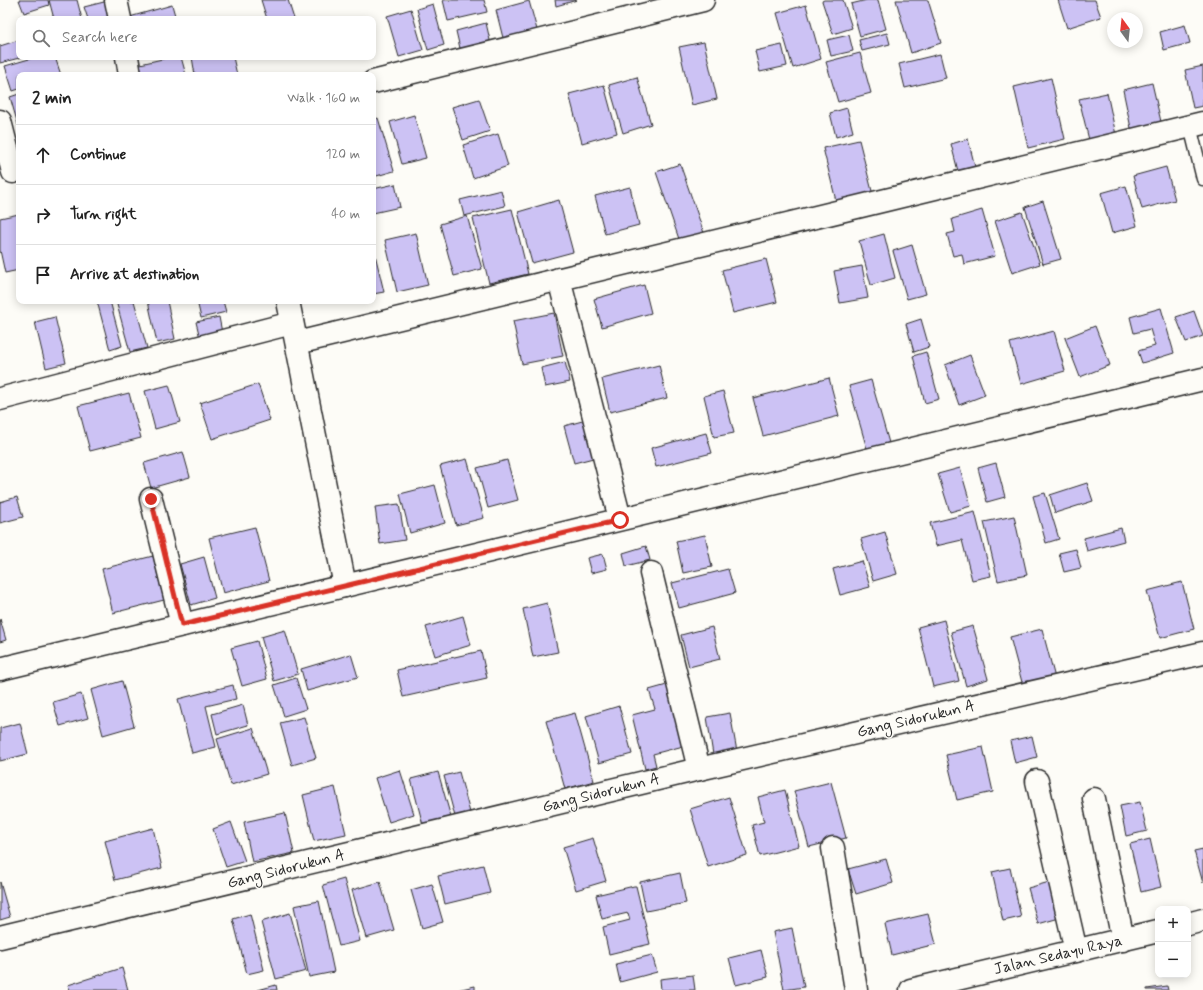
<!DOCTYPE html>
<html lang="en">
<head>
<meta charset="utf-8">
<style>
	body { margin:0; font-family:Mynerve,sans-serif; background:#f2f2f2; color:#222 }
	.controls { position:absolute; right:12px; bottom:12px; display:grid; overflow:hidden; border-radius:8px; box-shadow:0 2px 10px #0003 }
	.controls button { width:36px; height:36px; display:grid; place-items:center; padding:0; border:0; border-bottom:1px solid #e0e0e0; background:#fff; color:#222; font:20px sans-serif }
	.compass { position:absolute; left:1107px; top:12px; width:36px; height:36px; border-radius:50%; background:#fff; box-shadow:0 2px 10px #0003; rotate:345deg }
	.stop { position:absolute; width:12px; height:12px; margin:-9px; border:3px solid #d93025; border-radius:50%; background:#fff }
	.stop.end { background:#d93025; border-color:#fff; box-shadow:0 1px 4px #0008 }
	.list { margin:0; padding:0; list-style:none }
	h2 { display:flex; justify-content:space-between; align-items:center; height:52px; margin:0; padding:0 16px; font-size:17px }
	h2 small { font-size:13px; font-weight:400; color:#767676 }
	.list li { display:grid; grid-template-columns:26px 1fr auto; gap:12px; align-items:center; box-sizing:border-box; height:60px; padding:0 16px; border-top:1px solid #e0e0e0 }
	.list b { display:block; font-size:15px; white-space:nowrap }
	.list em { font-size:13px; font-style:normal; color:#767676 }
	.icon { flex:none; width:22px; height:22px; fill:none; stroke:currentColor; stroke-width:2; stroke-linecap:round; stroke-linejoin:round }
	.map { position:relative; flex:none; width:1203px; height:990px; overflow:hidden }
	.search { position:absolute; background:#fff; box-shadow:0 2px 10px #0003; left:16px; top:16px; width:360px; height:44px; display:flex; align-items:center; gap:10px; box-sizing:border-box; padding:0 14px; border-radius:8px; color:#767676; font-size:15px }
	.panel { position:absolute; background:#fff; box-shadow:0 2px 10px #0003; left:16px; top:72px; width:360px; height:232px; border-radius:8px }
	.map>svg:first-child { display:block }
	.building { fill:#ccc2f4; stroke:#2b2b2b }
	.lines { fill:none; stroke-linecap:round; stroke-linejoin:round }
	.lane-casing { stroke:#2b2b2b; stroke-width:15 }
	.street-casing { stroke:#2b2b2b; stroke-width:25 }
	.lane { stroke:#fdfcf7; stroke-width:12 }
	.street { stroke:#fdfcf7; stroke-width:22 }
	.route { stroke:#d93025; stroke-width:5 }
	.labels { text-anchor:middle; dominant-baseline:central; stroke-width:3; stroke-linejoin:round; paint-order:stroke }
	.street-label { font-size:16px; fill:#2b2b2b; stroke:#fdfcf7 }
</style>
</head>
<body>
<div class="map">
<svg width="1203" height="990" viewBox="0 0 1203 990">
	<rect width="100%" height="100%" fill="#fdfcf7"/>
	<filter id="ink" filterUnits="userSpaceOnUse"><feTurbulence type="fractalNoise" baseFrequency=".025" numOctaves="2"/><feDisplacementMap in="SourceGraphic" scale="8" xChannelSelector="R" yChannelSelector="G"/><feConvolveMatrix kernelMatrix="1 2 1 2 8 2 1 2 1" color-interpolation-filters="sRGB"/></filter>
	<g filter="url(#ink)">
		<g class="building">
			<path d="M19,0h29l1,5 -25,8z"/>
			<path d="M49,0h28l5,19h-28z"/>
			<path d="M261,0h27l6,19h-27z"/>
			<path d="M443,0h41l3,12 -39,9z"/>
			<path d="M555,0h22l-21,6z"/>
			<path d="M824,0h19l9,28 -19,6 -11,-33z"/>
			<path d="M867,0h11l8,29 -26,7 -9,-32z"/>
			<path d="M896,0h32l13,43 -30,10z"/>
			<path d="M1058,0h37l6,17 -34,11z"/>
			<path d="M108,1l5,18h-25l-4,-12z"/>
			<path d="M529,1l10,36 -34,9 -9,-36z"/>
			<path d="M433,4l11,41 -16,5 -11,-41z"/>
			<path d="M172,5l4,14h-50v-1z"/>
			<path d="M806,5l15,54 -28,9 -16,-55z"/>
			<path d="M411,9l12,41 -24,7 -12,-41z"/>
			<path d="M486,23l6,26 -30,8 -6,-26z"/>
			<path d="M1185,25l5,18 -26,7 -4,-18z"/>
			<path d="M887,33l3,11 -28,7 -3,-11z"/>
			<path d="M849,35l4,16 -22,5 -4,-16z"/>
			<path d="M19,40v17h4l-23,6v-17z"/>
			<path d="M704,42l13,57 -25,6 -13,-58z"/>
			<path d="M782,45l5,21 -27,6 -5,-21z"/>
			<path d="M860,53l11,40 -33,9 -12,-40z"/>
			<path d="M940,54l6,24 -41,10 -6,-24z"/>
			<path d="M36,57h19l6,18h-42v14l-6,2 -8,-25z"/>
			<path d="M171,57h10l5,18h-48l-2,-10z"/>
			<path d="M192,57h41l4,18h-42z"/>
			<path d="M1203,66v40l-10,2 -8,-38z"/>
			<path d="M637,77l14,47 -28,9 -14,-48z"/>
			<path d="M1051,78l14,61 -37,9 -14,-61z"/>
			<path d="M1152,83l10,43 -30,7 -9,-43z"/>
			<path d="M604,85l13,48 -35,10 -13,-49z"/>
			<path d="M1107,93l9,42 -27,5 -10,-41z"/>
			<path d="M19,94v34l-9,-31z"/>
			<path d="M479,99l11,32 -27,9 -11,-33z"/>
			<path d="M847,108l6,24 -17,5 -6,-24z"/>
			<path d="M414,115l12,43 -24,6 -12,-42z"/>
			<path d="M378,118l16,53 -21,6v-57z"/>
			<path d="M498,134l10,32 -35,12 -10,-33z"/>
			<path d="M968,139l8,32 -17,4 -8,-31z"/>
			<path d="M859,140l15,59 -36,10 -15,-61z"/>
			<path d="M680,164l24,69 -24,9 -24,-70z"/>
			<path d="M1166,167l9,33 -33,9 -9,-33z"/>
			<path d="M395,184l5,23 -27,6v-24z"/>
			<path d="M1126,186l11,40 -25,7 -11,-40z"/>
			<path d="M630,187l9,38 -34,9 -10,-38z"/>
			<path d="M501,190l4,16 -41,10 -4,-16z"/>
			<path d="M559,200l14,52 -41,11 -14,-51z"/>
			<path d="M1043,201l18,58 -18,5 -18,-57z"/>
			<path d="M512,209l16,65 -39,9 -16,-65z"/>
			<path d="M982,210l13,46 -31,8 -2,-10 -9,2 -6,-22 8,-2 -3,-13z"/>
			<path d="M1022,212l18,52 -28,9 -17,-52z"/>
			<path d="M19,214v56l-14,3 -5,-23v-32z"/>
			<path d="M467,216l15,53 -28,7 -14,-52z"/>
			<path d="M416,233l12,52 -31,7 -12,-52z"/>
			<path d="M884,234l11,44 -24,7 -12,-44z"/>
			<path d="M912,245l14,49 -19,5 -14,-48z"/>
			<path d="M373,246l11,46 -11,2z"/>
			<path d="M766,259l11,43 -44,11 -11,-43z"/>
			<path d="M862,266l6,32 -28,5 -6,-32z"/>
			<path d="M644,285l7,28 -49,14 -8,-28z"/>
			<path d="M97,301h13l12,45 -12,4z"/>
			<path d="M116,301h18l13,47 -17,4z"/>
			<path d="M148,301h19l8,38 -18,4z"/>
			<path d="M197,301h26l3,11 -25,6z"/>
			<path d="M1161,308l13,45 -32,10 -4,-12 17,-5 -5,-17 -16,4 -4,-16z"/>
			<path d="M1194,311l9,25 -17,6 -10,-25z"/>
			<path d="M554,313l9,43 -41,8 -9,-43z"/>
			<path d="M55,317l11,46 -20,5 -11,-46z"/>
			<path d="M219,317l4,21 -22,4 -5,-20z"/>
			<path d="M921,319l8,28 -15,5 -8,-28z"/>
			<path d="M1095,326l15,39 -30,12 -15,-39z"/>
			<path d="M1054,331l11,40 -44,13 -11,-41z"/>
			<path d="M926,352l13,47 -14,4 -12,-47z"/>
			<path d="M970,355l15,40 -26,10 -14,-40z"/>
			<path d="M565,362l5,20 -25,5 -4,-19z"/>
			<path d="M659,365l8,33 -57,14 -8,-33z"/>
			<path d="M829,378l10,38 -76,20 -10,-38z"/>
			<path d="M871,380l18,63 -22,6 -18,-63z"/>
			<path d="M258,384l12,36 -58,19 -12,-36z"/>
			<path d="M169,385l11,37 -25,7 -10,-38z"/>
			<path d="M723,391l11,42 -20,4 -10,-41z"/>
			<path d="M129,393l12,45 -51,13 -12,-45z"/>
			<path d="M586,420l11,37 -23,6 -10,-37z"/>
			<path d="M706,433l6,20 -56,14 -5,-19z"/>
			<path d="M183,452l7,25 -39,11 -7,-25z"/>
			<path d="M467,459l17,59 -28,7 -16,-59z"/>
			<path d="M507,460l11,40 -30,8 -11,-40z"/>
			<path d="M996,463l9,34 -18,5 -9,-34z"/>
			<path d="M960,468l11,38 -21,6 -12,-38z"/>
			<path d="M1087,483l6,18 -38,12 -5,-18z"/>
			<path d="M435,485l10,38 -35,10 -10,-39z"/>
			<path d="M1045,493l14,46 -13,4 -13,-47z"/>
			<path d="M17,497l6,20 -23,6v-21z"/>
			<path d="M399,504l6,36 -25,4 -5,-37z"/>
			<path d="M975,512l16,64 -19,4 -10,-40 -26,6 -6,-23z"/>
			<path d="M1014,516l13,59 -29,6 -14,-59z"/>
			<path d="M255,527l14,54 -46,12 -14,-55z"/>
			<path d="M1121,528l3,13 -37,10 -3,-13z"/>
			<path d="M885,532l12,42 -24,7 -12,-42z"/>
			<path d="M705,535l7,32 -29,6 -7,-32z"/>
			<path d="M646,546l4,14 -24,6 -3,-13z"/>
			<path d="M1076,549l5,19 -17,4 -5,-19z"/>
			<path d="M603,554l4,15 -16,4 -4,-15z"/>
			<path d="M153,556l11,44 -51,13 -11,-44z"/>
			<path d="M204,557l11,41 -24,7 -11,-41z"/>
			<path d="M862,561l8,26 -30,8 -7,-26z"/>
			<path d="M728,569l7,24 -56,15 -7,-25z"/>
			<path d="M1182,582l12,47 -34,9 -13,-47z"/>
			<path d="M547,603l11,49 -25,5 -10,-48z"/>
			<path d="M463,616l8,29 -36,11 -9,-29z"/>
			<path d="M0,619l6,21 -6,2z"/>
			<path d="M944,620l15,61 -26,6 -15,-60z"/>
			<path d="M973,626l15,53 -22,7 -15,-54z"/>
			<path d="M712,627l8,32 -31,8 -8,-32z"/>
			<path d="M1042,629l13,49 -32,8 -13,-49z"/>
			<path d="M285,630l13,44 -24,7 -13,-44z"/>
			<path d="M257,641l10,38 -25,7 -11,-38z"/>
			<path d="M481,651l6,27 -84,19 -6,-27z"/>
			<path d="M351,654l7,23 -51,14 -6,-22z"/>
			<path d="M296,678l10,31 -22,7 -10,-31z"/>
			<path d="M122,681l12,45 -31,9 -12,-45z"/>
			<path d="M674,683l17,61 -38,10 3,12 -11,3 -13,-54 23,-6 -6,-19z"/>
			<path d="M233,685l3,14 -30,7 10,41 -24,6 -14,-54z"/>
			<path d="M81,694l7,24 -28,8 -7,-24z"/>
			<path d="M243,705l5,20 -31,9 -5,-20z"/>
			<path d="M619,706l13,48 -33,9 -13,-47z"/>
			<path d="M575,713l19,68 -29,8 -19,-68z"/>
			<path d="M730,713l8,44 -24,4 -7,-44z"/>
			<path d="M304,717l12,41 -24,7 -12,-42z"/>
			<path d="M20,723l8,31 -28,7v-33z"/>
			<path d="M253,728l14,46 -36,11 -14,-46z"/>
			<path d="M1032,736l5,21 -22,6 -5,-22z"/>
			<path d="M983,747l10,45 -36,8 -11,-45z"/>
			<path d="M400,770l14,44 -25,8 -14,-44z"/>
			<path d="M438,772l14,49 -28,8 -13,-50z"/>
			<path d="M459,772l13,48 -15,4 -13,-48z"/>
			<path d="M831,782l15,56 -37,9 -15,-56z"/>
			<path d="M335,787l11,47 -32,7 -11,-46z"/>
			<path d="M785,790l14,56 -39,10 -8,-31 12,-3 -6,-25z"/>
			<path d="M729,797l18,58 -39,12 -18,-58z"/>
			<path d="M1140,802l7,29 -21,5 -6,-30z"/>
			<path d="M285,813l9,40 -42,9 -8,-40z"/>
			<path d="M231,822l14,39 -19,6 -13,-38z"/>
			<path d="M153,828l9,40 -47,12 -10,-39z"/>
			<path d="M593,838l13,43 -30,9 -13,-43z"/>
			<path d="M1150,839l11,48 -20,5 -11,-48z"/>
			<path d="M1203,849v34l-9,-32z"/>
			<path d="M886,859l7,24 -37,11 -8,-25z"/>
			<path d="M483,865l7,28 -45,11 -7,-28z"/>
			<path d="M1010,868l11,49 -18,4 -11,-49z"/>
			<path d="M680,873l6,30 -40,8 -6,-29z"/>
			<path d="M344,879l16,62 -21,5 -16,-61z"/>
			<path d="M1053,881l10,36 -25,7 -10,-36z"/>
			<path d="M0,882l10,35 -10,3z"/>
			<path d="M380,882l14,48 -28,8 -14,-48z"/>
			<path d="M432,884l11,38 -21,6 -11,-38z"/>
			<path d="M634,886h2l14,58 -41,10 -6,-27 27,-7 -2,-7 -26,6 -6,-24z"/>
			<path d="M319,901l15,71 -25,5 -15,-71z"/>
			<path d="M290,913l16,58 -30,8 -15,-57z"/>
			<path d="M250,914l14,56 -17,4 -14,-55z"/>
			<path d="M928,914l8,30 -44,11 -7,-31z"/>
			<path d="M792,928l12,59 -20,3 -11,-58z"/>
			<path d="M761,950l7,27 -32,8 -7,-27z"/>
			<path d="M652,955l5,17 -37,10 -4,-18z"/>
			<path d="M122,968l6,22h-58l-2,-5z"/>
			<path d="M693,975l2,15h-34l-1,-11z"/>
			<path d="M276,985l1,5h-19z"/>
			<path d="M475,986v4h-18z"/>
			<path d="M1167,986l1,4h-21v-1z"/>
		</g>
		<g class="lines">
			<g class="lane-casing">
				<path id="lane" d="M1190,126l13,53"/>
			</g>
			<g class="street-casing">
				<g id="street">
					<path d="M116,0l4,19"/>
					<path d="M127,57l3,18"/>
					<path d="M373,82l330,-82"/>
					<path d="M0,121l13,51"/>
					<path d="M559,279l61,240"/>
					<path d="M288,301l57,285"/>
					<path d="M297,343l906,-220"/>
					<path d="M0,399l292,-76"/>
					<path d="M151,499l31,126"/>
					<path d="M651,573l48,196"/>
					<path d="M0,669l1203,-290"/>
					<path d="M1037,781l39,170"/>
					<path d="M1094,799l29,141"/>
					<path d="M833,848l23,142"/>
					<path d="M1188,924l15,-4"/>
					<path d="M0,937l699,-168 504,-116"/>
					<path d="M911,990l247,-59"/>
				</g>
			</g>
			<use href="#lane" class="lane"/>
			<use href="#street" class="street"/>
		</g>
	</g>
	<g class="lines" filter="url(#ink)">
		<path class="route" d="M151,499l31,126 438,-105"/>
	</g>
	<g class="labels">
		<g class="street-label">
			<text transform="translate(916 719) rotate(-13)">Gang Sidorukun A</text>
			<text transform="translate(601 793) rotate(-14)">Gang Sidorukun A</text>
			<text transform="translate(286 869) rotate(-14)">Gang Sidorukun A</text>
			<text transform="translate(1058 955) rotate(-13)">Jalan Sedayu Raya</text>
		</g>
	</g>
</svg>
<div class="controls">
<button>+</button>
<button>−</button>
</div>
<svg class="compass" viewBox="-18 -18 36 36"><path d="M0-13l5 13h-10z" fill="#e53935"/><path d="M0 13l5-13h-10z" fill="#767676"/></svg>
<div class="stop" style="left:620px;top:520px"></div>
<div class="stop end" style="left:151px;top:499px"></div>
<div class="search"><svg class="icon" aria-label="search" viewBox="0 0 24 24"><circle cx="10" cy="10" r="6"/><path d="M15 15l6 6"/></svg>Search here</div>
<section class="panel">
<h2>2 min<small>Walk · 160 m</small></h2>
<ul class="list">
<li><svg class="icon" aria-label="ahead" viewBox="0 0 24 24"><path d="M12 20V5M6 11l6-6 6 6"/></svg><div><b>Continue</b></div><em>120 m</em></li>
<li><svg class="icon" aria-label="right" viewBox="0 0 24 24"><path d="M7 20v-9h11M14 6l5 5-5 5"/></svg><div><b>Turn right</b></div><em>40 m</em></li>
<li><svg class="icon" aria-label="arrive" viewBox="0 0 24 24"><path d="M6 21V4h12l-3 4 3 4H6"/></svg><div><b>Arrive at destination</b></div></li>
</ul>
</section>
</div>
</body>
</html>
